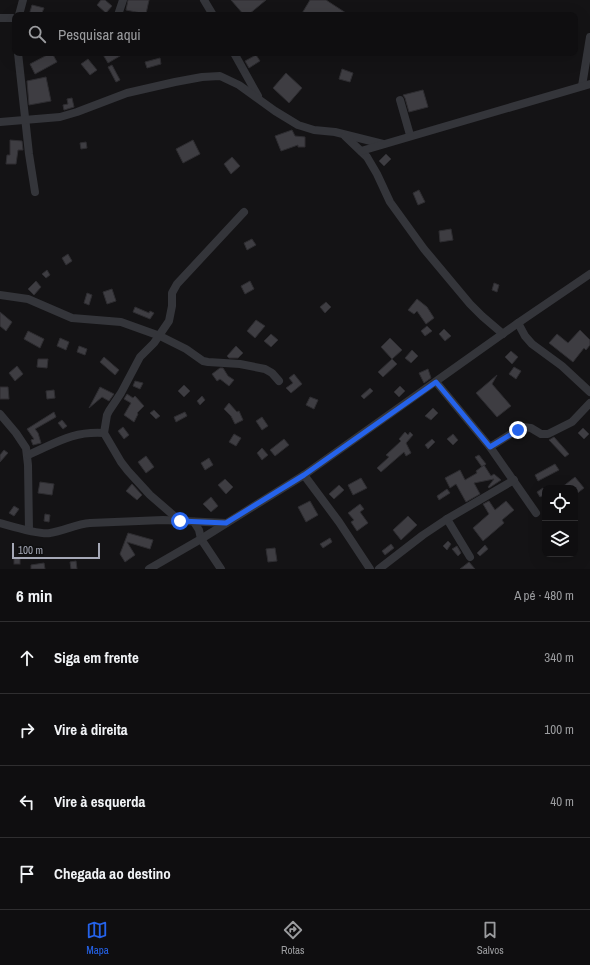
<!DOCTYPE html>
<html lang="pt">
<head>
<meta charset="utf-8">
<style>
	body { margin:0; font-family:"Archivo Narrow",sans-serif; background:#1d1c1e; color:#f1f3f6 }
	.controls { position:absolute; right:12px; bottom:12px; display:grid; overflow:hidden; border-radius:8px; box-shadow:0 4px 16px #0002 }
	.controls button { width:36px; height:36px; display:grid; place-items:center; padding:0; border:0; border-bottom:1px solid #2f2e30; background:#0f0e10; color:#f1f3f6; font:20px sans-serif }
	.scale { position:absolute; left:12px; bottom:10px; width:88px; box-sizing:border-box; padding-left:4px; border:2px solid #a5a8b6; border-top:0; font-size:11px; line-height:14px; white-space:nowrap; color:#a5a8b6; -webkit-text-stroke:3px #0f0f10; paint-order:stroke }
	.stop { position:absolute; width:12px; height:12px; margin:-9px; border:3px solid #2563eb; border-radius:50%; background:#fff }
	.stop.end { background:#2563eb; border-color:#fff; box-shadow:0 1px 4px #0008 }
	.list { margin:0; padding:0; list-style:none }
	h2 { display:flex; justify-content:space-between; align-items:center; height:52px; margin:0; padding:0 16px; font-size:17px }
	h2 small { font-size:13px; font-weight:400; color:#9b9c9f }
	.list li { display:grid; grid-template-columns:26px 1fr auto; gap:12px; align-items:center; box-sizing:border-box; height:72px; padding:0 16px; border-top:1px solid #2f2e30 }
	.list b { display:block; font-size:15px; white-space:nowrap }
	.list em { font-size:13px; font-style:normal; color:#9b9c9f }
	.icon { flex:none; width:22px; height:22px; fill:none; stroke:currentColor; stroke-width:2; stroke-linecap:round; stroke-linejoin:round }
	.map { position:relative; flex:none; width:590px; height:569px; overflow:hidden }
	.search { position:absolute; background:#0f0e10; box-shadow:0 4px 16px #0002; left:12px; right:12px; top:12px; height:44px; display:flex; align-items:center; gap:10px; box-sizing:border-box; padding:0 14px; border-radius:8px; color:#9b9c9f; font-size:15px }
	.sheet { height:340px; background:#0f0e10 }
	nav { display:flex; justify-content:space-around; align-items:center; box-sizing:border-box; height:56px; border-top:1px solid #2f2e30; background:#0f0e10; font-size:11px; color:#9b9c9f }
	nav a { display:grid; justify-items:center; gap:2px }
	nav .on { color:#2563eb }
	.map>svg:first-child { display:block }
	.building { fill:#3e3d42; stroke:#2e2d31 }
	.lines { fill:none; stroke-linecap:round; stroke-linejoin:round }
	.minor { stroke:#34353a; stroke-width:8 }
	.route { stroke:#2563eb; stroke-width:5 }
</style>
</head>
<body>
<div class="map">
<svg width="590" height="569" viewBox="0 0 590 569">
	<rect width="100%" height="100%" fill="#141315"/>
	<g class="building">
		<path d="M101,0h4l7,6 -6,7 -9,-8z"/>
		<path d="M128,0h21l-3,14 -20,-4z"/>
		<path d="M231,0h35l-18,15h-4z"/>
		<path d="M310,0h16l23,15h-48z"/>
		<path d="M32,5l12,3 -3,7h-12z"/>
		<path d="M51,53h1l5,9 -22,12 -5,-10z"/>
		<path d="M102,53h23l-17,10z"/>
		<path d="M256,55l4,6 -11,7 -4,-7z"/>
		<path d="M160,58l1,6 -14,4 -2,-6z"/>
		<path d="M88,59l9,11 -7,5 -9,-11z"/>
		<path d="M112,65l8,15 -4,2 -8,-15z"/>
		<path d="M342,69l11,4 -3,9 -11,-3z"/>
		<path d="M286,73l16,15 -13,15 -16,-15z"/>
		<path d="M46,77l5,24 -22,4 -2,-24z"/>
		<path d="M423,90l5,17 -19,5 -4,-14 -2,-3z"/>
		<path d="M72,98l2,9 -10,3 -1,-5 5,-1 -1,-5z"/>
		<path d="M292,130l3,6 10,1v10h-7v-2l-17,6 -6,-15z"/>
		<path d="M10,140l12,1 1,9h-5l-2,14h-10l1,-9h3z"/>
		<path d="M193,140l7,14 -17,9 -7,-14z"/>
		<path d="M86,142l1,6 -6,1 -1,-6z"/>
		<path d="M386,154l5,5 -7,7 -5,-5z"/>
		<path d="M232,157l8,9 -9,8 -7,-10z"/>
		<path d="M419,190l6,12 -7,3 -5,-12z"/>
		<path d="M451,229l2,11 -13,2 -1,-11z"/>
		<path d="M252,239l4,6 -9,5 -3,-7z"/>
		<path d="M68,254l4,7 -6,4 -4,-7z"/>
		<path d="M47,270l3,5 -4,3 -4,-4z"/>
		<path d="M36,281l5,6 -7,8 -6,-6z"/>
		<path d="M250,281l4,8 -9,5 -4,-8z"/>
		<path d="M494,283l5,2 -2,7 -5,-2z"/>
		<path d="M112,289l4,12 -9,3 -4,-12z"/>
		<path d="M87,293l5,2 -3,10 -5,-2z"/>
		<path d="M417,299l10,8 7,11 -8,6 -9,-13 -3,3 -6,-4z"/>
		<path d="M326,302l5,5 -6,6 -5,-6z"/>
		<path d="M135,307l14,6 1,-2 4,2 -4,6 -17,-7z"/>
		<path d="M0,312l12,10 -6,9 -6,-5z"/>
		<path d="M256,320l9,6 -10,12 -8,-7z"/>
		<path d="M427,326l5,5 -7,5 -4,-5z"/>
		<path d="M444,329l7,7 -6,5 -6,-7z"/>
		<path d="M580,330l10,10v5l-4,5 -2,-2 -11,14 -24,-19 8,-9 11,9z"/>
		<path d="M28,331l16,8 -4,9 -16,-9z"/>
		<path d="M271,334l7,6 -7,7 -7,-6z"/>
		<path d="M60,338l9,4 -3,8 -9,-4z"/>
		<path d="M390,338l12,12 -10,9 -11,-12z"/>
		<path d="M79,346l8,3 -2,6 -8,-3z"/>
		<path d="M236,346l7,7 -5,5h-9l-2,-2z"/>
		<path d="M412,350l6,6 -7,7 -6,-5z"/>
		<path d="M511,351l7,6 -6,7 -7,-7z"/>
		<path d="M104,357l15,13 -4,5 -15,-13z"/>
		<path d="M38,359h10l-1,9 -10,-1z"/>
		<path d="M392,359l5,5 -14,13 -5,-5z"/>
		<path d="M17,366l6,8 -8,7 -6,-8z"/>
		<path d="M514,367l7,4 -5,8 -7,-5z"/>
		<path d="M220,368h3l5,8 6,4 -5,6 -9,-7 -3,2 -5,-7z"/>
		<path d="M428,369l3,9 -7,5 -5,-10z"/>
		<path d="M294,374l8,10 -11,9 -5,-5 7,-5 -4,-5z"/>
		<path d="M497,375l-5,9 19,22 -14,11 -21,-24z"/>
		<path d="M135,381l8,2 -3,6 -7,-3z"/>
		<path d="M184,385l6,6 -6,6 -6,-6z"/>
		<path d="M400,386l5,5 -6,6 -5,-5z"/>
		<path d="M0,387h8l1,12h-9z"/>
		<path d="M100,387l14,7 -5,7 -7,-4 -13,11z"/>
		<path d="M370,388l3,3 -9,8 -3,-3z"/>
		<path d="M54,390l1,8 -8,1 -1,-8z"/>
		<path d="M127,394l6,4 2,-2 9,10 -7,7 1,1 -4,8 -10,-7 7,-12 -7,-4z"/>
		<path d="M202,396l3,4 -5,5 -3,-4z"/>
		<path d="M310,397l8,3 -4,9 -8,-4z"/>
		<path d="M229,403l8,9 2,-1 4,9 -8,4 -4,-8 -7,-7z"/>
		<path d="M433,408l5,5 -7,7 -6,-4z"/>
		<path d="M154,410l6,6 -4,3 -6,-6z"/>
		<path d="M54,412l2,5 -21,12 3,4 3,10 -8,2 -2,-5 3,-1 -7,-10z"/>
		<path d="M185,412l2,4 -11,6 -2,-5z"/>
		<path d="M262,417l6,9 -6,4 -6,-9z"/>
		<path d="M62,420l5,6 -4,3 -5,-6z"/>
		<path d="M123,427l6,8 -5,4 -6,-8z"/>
		<path d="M583,428l6,6 -5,5 -6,-6z"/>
		<path d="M405,432l3,3 2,-3 3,3 -7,8 5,10 -5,3 -2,-4 -23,20 -4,-4 12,-11 -3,-2 15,-14 -2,-2z"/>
		<path d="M234,434l7,4 -5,8 -7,-4z"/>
		<path d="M453,434l5,6 -5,5 -6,-6z"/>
		<path d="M554,437l15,17 -4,3 -16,-17z"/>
		<path d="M284,439l5,6 -14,11 -5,-6z"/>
		<path d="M432,439l3,3 -7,7 -3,-4z"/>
		<path d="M262,448l6,7 -6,5 -5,-7z"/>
		<path d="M4,450l4,3 -8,9v-7z"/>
		<path d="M479,455l7,9 -4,3 -7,-10z"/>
		<path d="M146,456l8,11 -8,6 -8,-11z"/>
		<path d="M209,458l4,7 -8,5 -4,-7z"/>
		<path d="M555,464l4,6 -21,11 -3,-6z"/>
		<path d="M484,465l7,11 3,-2 7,6 -12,8 -1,-1 6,-8 -20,4 6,11 -14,8 -10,-18 -6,4 -5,-10 15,-8 5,10 12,-7 -1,-2z"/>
		<path d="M575,477l9,11 -9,7v-7h-14z"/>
		<path d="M361,478l6,10 -14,7 -5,-10z"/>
		<path d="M225,479l8,8 -7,7 -8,-9z"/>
		<path d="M40,482l14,2 -2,11 -14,-2z"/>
		<path d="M132,484l10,11 -5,5 -11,-9z"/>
		<path d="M339,485l5,5 -10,9 -5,-5z"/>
		<path d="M543,488l2,6 -5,3 -3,-5z"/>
		<path d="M447,489l3,4 -11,7 -2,-4z"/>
		<path d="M211,497l7,9 -7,6 -8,-8z"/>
		<path d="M310,501l8,14 -12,7 -8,-15z"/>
		<path d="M489,501l6,9 11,-9 8,9 -12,10 2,3 -21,18 -10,-13 16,-14 -6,-10z"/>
		<path d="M360,504l4,5 -4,3 8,11 -11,8 -6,-9 3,-2 -6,-7z"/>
		<path d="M14,506l5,3 -5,7 -5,-3z"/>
		<path d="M45,514l5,1 -1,7 -5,-1z"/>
		<path d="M408,516l9,9 -16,15 -8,-10z"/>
		<path d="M128,533l25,7 -3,9 -23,-7 8,13 -10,7 -5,-8z"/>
		<path d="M330,538l2,4 -9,6 -3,-4z"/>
		<path d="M448,541l3,3 -4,6 -4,-4z"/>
		<path d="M391,544l3,4 -9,7 -3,-4z"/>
		<path d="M485,545l3,4 -8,7 -3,-3z"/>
		<path d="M457,546l4,7 -3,3 -6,-7z"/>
		<path d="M275,548l2,13 -9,1 -2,-13z"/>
		<rect x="14" y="558" width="6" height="6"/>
		<path d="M76,561l1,8h-6l-1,-7z"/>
		<path d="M469,562l6,7h-15z"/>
		<path d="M44,563l1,6h-14v-4z"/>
	</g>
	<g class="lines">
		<g class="minor">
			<path d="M204,0l9,15"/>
			<path d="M19,15l4,-15"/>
			<path d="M118,15l5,-15"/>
			<path d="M0,18h15"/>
			<path d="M18,53l11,101 6,38"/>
			<path d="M234,53l24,43"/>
			<path d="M582,86l8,-49"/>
			<path d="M400,100l10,35"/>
			<path d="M0,122l60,-5 17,-5 50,-19 48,-11 27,-5 18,-1 19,9 36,26 23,14 16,5 21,2 48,12"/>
			<path d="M345,136l22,21 10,17 13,28 34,47 46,55 12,12 21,18"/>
			<path d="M361,151l229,-67"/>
			<path d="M0,295l28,4 44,19 49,4 39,14 26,13 17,12 5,1 32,2 25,5 7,4 7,8"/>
			<path d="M518,323l7,13 7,8 30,22 28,26"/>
			<path d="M436,382l54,65 46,66"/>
			<path d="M0,414l16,19 10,15 2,17 1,65"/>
			<path d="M490,447l32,-20 9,1 10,6h7l24,-12 18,-19"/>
			<path d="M28,455c28,-12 44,-24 76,-22"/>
			<path d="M304,475l35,47 31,47"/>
			<path d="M447,519l23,38"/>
			<path d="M180,521l-30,-26 -22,-24 -7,-9 -17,-29 3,-18 2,-4 12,-18 19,-36 14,-14 15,-22 3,-15v-13l5,-9 67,-72"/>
			<path d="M194,522l5,8 2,9 20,30"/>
			<path d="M0,523c11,3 40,12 50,10 14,-2 26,-9 40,-10l73,-3 63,3"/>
			<path d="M149,569l52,-30 103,-64 214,-152 72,-49"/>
			<path d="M379,569l44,-34 24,-16 67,-39"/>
		</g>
	</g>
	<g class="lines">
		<path class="route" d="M180,521l46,2 78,-48 132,-93 54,65 28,-17"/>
	</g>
</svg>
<div class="controls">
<button><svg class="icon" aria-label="locate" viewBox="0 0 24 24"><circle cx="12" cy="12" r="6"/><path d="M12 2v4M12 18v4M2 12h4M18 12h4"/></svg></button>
<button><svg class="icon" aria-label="layers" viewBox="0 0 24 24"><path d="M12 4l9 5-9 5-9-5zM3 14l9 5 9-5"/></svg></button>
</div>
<div class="scale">100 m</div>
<div class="stop" style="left:180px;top:521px"></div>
<div class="stop end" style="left:518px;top:430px"></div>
<div class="search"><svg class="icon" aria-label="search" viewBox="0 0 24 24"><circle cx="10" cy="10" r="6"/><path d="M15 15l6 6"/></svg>Pesquisar aqui</div>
</div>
<section class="sheet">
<h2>6 min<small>A pé · 480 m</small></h2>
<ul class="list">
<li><svg class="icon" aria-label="ahead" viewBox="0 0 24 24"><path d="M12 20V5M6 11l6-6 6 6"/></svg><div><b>Siga em frente</b></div><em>340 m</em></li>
<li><svg class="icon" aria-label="right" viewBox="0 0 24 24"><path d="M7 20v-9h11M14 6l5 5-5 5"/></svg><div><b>Vire à direita</b></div><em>100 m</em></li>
<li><svg class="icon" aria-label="left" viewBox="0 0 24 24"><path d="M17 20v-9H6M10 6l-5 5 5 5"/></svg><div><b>Vire à esquerda</b></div><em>40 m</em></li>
<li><svg class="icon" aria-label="arrive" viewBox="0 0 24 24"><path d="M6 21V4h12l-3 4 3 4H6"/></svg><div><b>Chegada ao destino</b></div></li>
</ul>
</section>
<nav>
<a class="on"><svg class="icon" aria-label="map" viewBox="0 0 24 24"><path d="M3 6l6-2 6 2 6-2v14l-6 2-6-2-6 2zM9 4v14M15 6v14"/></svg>Mapa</a>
<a><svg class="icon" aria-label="directions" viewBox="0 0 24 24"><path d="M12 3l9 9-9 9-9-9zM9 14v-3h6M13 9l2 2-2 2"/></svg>Rotas</a>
<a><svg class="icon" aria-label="saved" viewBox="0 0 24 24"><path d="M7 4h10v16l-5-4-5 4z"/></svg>Salvos</a>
</nav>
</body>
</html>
